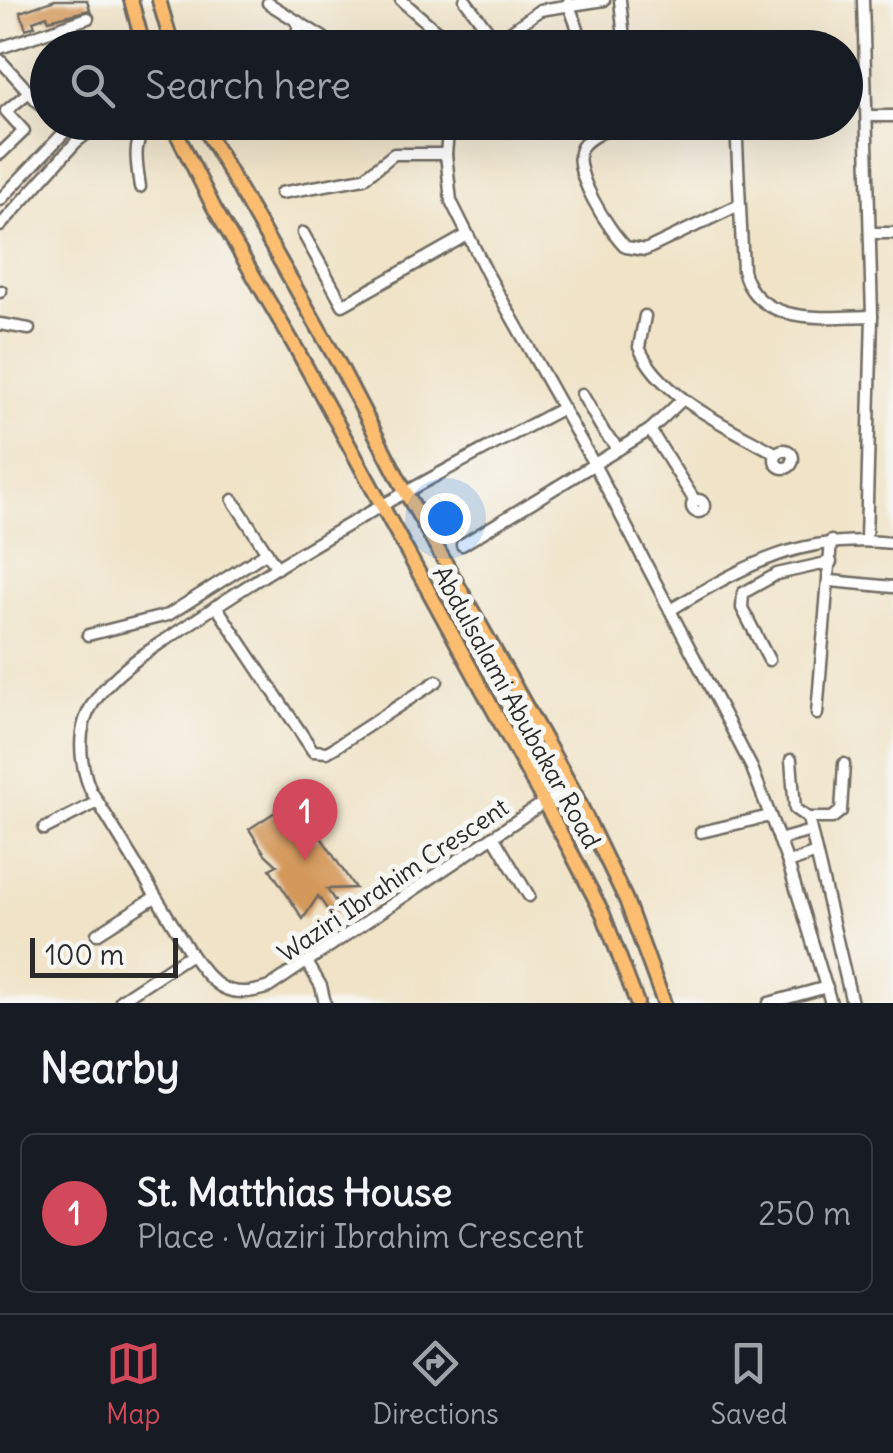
<!DOCTYPE html>
<html lang="en">
<head>
<meta charset="utf-8">
<style>
	body { margin:0; font-family:Delius,sans-serif; background:#20242c; color:#f1f3f6 }
	.scale { position:absolute; left:30px; bottom:25px; width:148px; box-sizing:border-box; padding-left:10px; border:5px solid #2b2b2b; border-top:0; font-size:28px; line-height:35px; white-space:nowrap; color:#2b2b2b; -webkit-text-stroke:8px #f6f6f2; paint-order:stroke }
	.you { position:absolute; left:445px; top:518px; width:35px; height:35px; margin:-25px; border:8px solid #fff; border-radius:50%; background:#1a73e8; box-shadow:0 0 0 15px #1a73e833 }
	.badge { display:grid; place-items:center; width:65px; height:65px; border-radius:50%; background:#d1495b; color:#fff; font-size:32px; font-weight:700 }
	.pin { position:absolute; translate:-50% -82px; filter:drop-shadow(0 2px 5px #0008) }
	.pin::after { content:''; position:absolute; top:52px; width:35px; height:30px; background:inherit; clip-path:polygon(0 0,100% 0,50% 100%) }
	.list { margin:0; padding:0; list-style:none }
	h2 { display:flex; justify-content:space-between; align-items:center; height:130px; margin:0; padding:0 40px; font-size:42px }
	h2 small { font-size:32px; font-weight:400; color:#9ea1a6 }
	.list li { display:grid; grid-template-columns:65px 1fr auto; gap:30px; align-items:center; box-sizing:border-box; height:160px; margin:0 20px 20px; padding:0 20px; border:2px solid #363941; border-radius:15px }
	.list b { display:block; font-size:38px; white-space:nowrap }
	.list p { margin:0; font-size:32px; white-space:nowrap; color:#9ea1a6 }
	.list em { font-size:32px; font-style:normal; color:#9ea1a6 }
	.icon { flex:none; width:55px; height:55px; fill:none; stroke:currentColor; stroke-width:2; stroke-linecap:round; stroke-linejoin:round }
	.map { position:relative; flex:none; width:893px; height:1003px; overflow:hidden }
	.search { position:absolute; background:#171b24; box-shadow:0 10px 40px #0002; left:30px; right:30px; top:30px; height:110px; display:flex; align-items:center; gap:25px; box-sizing:border-box; padding:0 35px; border-radius:55px; color:#9ea1a6; font-size:38px }
	.sheet { height:310px; background:#171b24 }
	nav { display:flex; justify-content:space-around; align-items:center; box-sizing:border-box; height:140px; border-top:2px solid #363941; background:#171b24; font-size:28px; color:#9ea1a6 }
	nav a { display:grid; justify-items:center; gap:5px }
	nav .on { color:#d1495b }
	.map>svg:first-child { display:block }
	.building { fill:#d4985a }
	.lines { fill:none; stroke-linecap:round; stroke-linejoin:round }
	.minor-casing { stroke:#706b62; stroke-width:15 }
	.major-casing { stroke:#706b62; stroke-width:18 }
	.minor { stroke:#fff; stroke-width:10 }
	.major { stroke:#fcbd6f; stroke-width:12 }
	.labels { text-anchor:middle; dominant-baseline:central; stroke-width:10; stroke-linejoin:round; paint-order:stroke }
	.street-label { font-size:25px; fill:#2b2b2b; stroke:#f6f6f2 }
</style>
</head>
<body>
<div class="map">
<svg width="893" height="1003" viewBox="0 0 893 1003">
	<rect width="100%" height="100%" fill="#f6f6f2"/>
	<filter id="ink" filterUnits="userSpaceOnUse"><feTurbulence type="fractalNoise" baseFrequency=".01" numOctaves="2"/><feDisplacementMap in="SourceGraphic" scale="20" xChannelSelector="R" yChannelSelector="G"/><feConvolveMatrix kernelMatrix="1 2 1 2 8 2 1 2 1" color-interpolation-filters="sRGB"/></filter>
	<filter id="wash" filterUnits="userSpaceOnUse"><feTurbulence type="fractalNoise" baseFrequency=".0048" numOctaves="4" result="noise"/><feDisplacementMap in="SourceGraphic" scale="40" xChannelSelector="R" yChannelSelector="G"/><feGaussianBlur stdDeviation="2.25" result="paint"/><feColorMatrix in="noise" values="0 0 0 0 0 0 0 0 0 0 0 0 0 0 0 0 0 1.4 0 .05"/><feComposite in="paint" operator="in"/></filter>
	<g filter="url(#wash)">
		<rect width="100%" height="100%" fill="#f0e3c7"/>
		<g id="blocks">
			<g class="building">
				<path d="M55,0h32l3,10 -41,10 -2,-4 -14,5 2,5 -9,3 -6,-17z"/>
				<path d="M292,801l17,27 1,8 3,5 8,-4 34,51 -28,1 13,20 -9,6 -13,-19 -15,23 -33,-50 7,-4 -12,-11 -16,-25z"/>
			</g>
		</g>
	</g>
	<g filter="url(#ink)">
		<use href="#blocks" fill-opacity="0" stroke="#706b62" stroke-width="2.5"/>
		<g class="lines">
			<g class="minor-casing">
				<g id="minor">
					<path d="M401,0l55,48"/>
					<path d="M465,0l30,40"/>
					<path d="M620,0l5,48"/>
					<path d="M863,0l9,316 -6,224"/>
					<path d="M268,3l56,35"/>
					<path d="M568,3l17,45"/>
					<path d="M298,22v26"/>
					<path d="M0,48l88,-30"/>
					<path d="M488,48l52,-38 64,-10"/>
					<path d="M0,60l48,53"/>
					<path d="M868,116h25"/>
					<path d="M449,122l-3,32 5,47 37,74 107,191 157,302 36,95 43,140"/>
					<path d="M623,122c-12,7 -33,13 -41,25 -13,22 28,85 44,100l19,3 94,-45"/>
					<path d="M736,122l7,148c13,57 84,47 129,46"/>
					<path d="M0,154l24,-23 -18,-20 23,-19"/>
					<path d="M140,187c-3,-24 -10,-46 11,-65"/>
					<path d="M281,193l83,-15 30,-24h52"/>
					<path d="M0,200l74,-78"/>
					<path d="M0,226l76,-84 26,-20"/>
					<path d="M303,233l40,72 124,-70"/>
					<path d="M870,233h23"/>
					<path d="M0,292l1,-1"/>
					<path d="M645,316l-6,31c20,50 94,82 138,107"/>
					<path d="M0,324l29,5"/>
					<path d="M582,394l23,40 14,15"/>
					<path d="M683,399l-33,31 45,71"/>
					<path d="M563,408c-128,67 -255,135 -375,217 -33,22 -71,43 -94,77 -18,26 -15,59 -4,87l101,165c22,32 38,47 78,33l274,-184 30,-13"/>
					<circle cx="784" cy="459" r="9"/>
					<path d="M233,500l44,68"/>
					<circle cx="698" cy="506" r="6"/>
					<path d="M462,545l188,-115"/>
					<path d="M831,581l62,6"/>
					<path d="M216,606l97,145 14,1 7,-4 103,-67"/>
					<path d="M670,610c77,-45 129,-77 223,-67"/>
					<path d="M88,635l80,-20 99,-63"/>
					<path d="M769,660l-27,-52 1,-15 34,-19 54,-12"/>
					<path d="M817,714l14,-173"/>
					<path d="M791,760l4,49 13,9"/>
					<path d="M844,764l-3,47 -9,7h-24l44,185"/>
					<path d="M44,829l53,-27"/>
					<path d="M701,832l69,-16"/>
					<path d="M493,836l36,60"/>
					<path d="M779,840l32,-9"/>
					<path d="M788,863l28,-10"/>
					<path d="M97,934l58,-37"/>
					<path d="M307,962l14,24 4,17"/>
					<path d="M121,1000l70,-46"/>
					<path d="M769,1003l58,-16"/>
				</g>
			</g>
			<g class="major-casing">
				<g id="major">
					<path d="M131,0l13,48"/>
					<path d="M159,0l14,48"/>
					<path d="M171,122l43,86 83,142 274,502 32,62 34,89"/>
					<path d="M201,122l139,244 65,125 168,299 53,110 38,103"/>
				</g>
			</g>
			<use href="#minor" class="minor"/>
			<use href="#major" class="major"/>
		</g>
	</g>
	<g class="labels">
		<g class="street-label">
			<text transform="translate(517 707) rotate(61)">Abdulsalami Abubakar Road</text>
			<text transform="translate(393 880) rotate(-34)">Waziri Ibrahim Crescent</text>
		</g>
	</g>
</svg>
<div class="scale">100 m</div>
<div class="you"></div>
<div class="pin badge" style="left:305px;top:861px">1</div>
<div class="search"><svg class="icon" aria-label="search" viewBox="0 0 24 24"><circle cx="10" cy="10" r="6"/><path d="M15 15l6 6"/></svg>Search here</div>
</div>
<section class="sheet">
<h2>Nearby<small></small></h2>
<ul class="list">
<li><span class="badge">1</span><div><b>St. Matthias House</b><p>Place · Waziri Ibrahim Crescent</p></div><em>250 m</em></li>
</ul>
</section>
<nav>
<a class="on"><svg class="icon" aria-label="map" viewBox="0 0 24 24"><path d="M3 6l6-2 6 2 6-2v14l-6 2-6-2-6 2zM9 4v14M15 6v14"/></svg>Map</a>
<a><svg class="icon" aria-label="directions" viewBox="0 0 24 24"><path d="M12 3l9 9-9 9-9-9zM9 14v-3h6M13 9l2 2-2 2"/></svg>Directions</a>
<a><svg class="icon" aria-label="saved" viewBox="0 0 24 24"><path d="M7 4h10v16l-5-4-5 4z"/></svg>Saved</a>
</nav>
</body>
</html>
